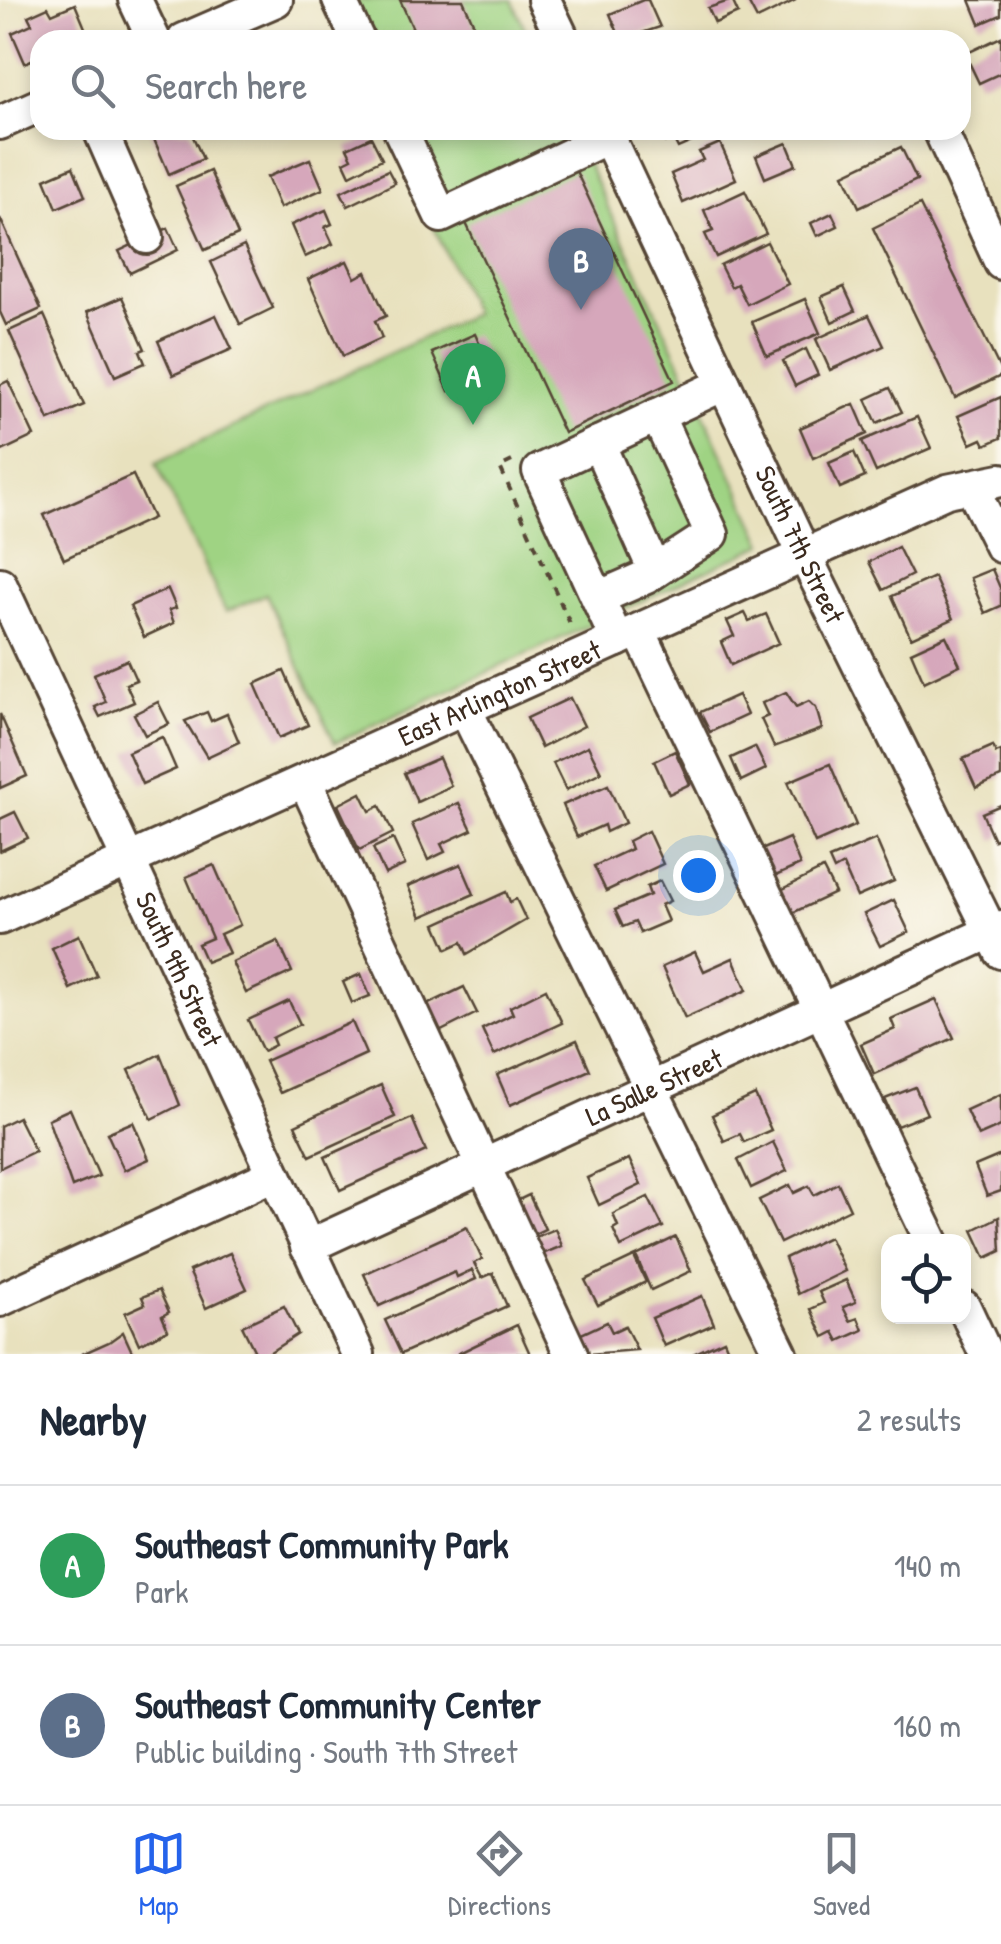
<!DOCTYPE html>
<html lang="en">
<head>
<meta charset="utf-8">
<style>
	body { margin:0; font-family:"Patrick Hand",sans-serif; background:#f2f2f3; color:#1f2937 }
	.controls { position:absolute; right:30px; bottom:30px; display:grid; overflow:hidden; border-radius:20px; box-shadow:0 5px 15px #0003 }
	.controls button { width:90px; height:90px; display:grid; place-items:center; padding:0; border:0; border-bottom:2px solid #e0e1e3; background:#fff; color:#1f2937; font:50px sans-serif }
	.you { position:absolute; left:698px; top:875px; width:35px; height:35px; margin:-25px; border:8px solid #fff; border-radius:50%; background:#1a73e8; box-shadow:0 0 0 15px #1a73e833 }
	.badge { display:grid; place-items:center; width:65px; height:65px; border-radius:50%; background:#2563eb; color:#fff; font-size:32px; font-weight:700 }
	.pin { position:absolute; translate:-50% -82px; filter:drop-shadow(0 2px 5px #0008) }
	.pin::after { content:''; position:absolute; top:52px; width:35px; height:30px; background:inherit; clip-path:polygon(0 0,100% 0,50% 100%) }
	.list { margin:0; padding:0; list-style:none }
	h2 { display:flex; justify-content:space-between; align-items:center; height:130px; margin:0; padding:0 40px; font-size:42px }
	h2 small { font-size:32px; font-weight:400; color:#747a83 }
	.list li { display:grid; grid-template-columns:65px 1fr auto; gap:30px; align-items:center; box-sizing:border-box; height:160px; padding:0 40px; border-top:2px solid #e0e1e3 }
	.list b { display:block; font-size:38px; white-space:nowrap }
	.list p { margin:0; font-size:32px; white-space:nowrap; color:#747a83 }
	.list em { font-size:32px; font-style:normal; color:#747a83 }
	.icon { flex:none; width:55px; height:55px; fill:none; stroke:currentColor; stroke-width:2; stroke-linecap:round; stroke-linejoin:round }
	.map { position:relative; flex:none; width:1001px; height:1354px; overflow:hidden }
	.search { position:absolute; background:#fff; box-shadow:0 5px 15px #0003; left:30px; right:30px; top:30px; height:110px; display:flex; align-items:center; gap:25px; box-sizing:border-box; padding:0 35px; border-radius:30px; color:#747a83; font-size:38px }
	.sheet { height:450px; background:#fff }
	nav { display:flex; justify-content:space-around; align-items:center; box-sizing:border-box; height:140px; border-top:2px solid #e0e1e3; background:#fff; font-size:28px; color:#747a83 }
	nav a { display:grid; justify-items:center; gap:5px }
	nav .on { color:#2563eb }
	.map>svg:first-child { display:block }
	.green { fill:#9fd383; stroke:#6d7e50; stroke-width:2.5 }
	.building { fill:#d6a7bb }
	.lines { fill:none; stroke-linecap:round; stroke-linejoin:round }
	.minor-casing { stroke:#554536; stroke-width:38 }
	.path { stroke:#554536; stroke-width:4; stroke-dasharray:8 8; stroke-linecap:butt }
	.minor { stroke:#fff; stroke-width:32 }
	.labels { text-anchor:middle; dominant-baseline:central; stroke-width:8; stroke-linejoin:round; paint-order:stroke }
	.street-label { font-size:28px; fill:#3b2a1e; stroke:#fbf7ec }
</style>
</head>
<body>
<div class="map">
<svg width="1001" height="1354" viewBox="0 0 1001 1354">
	<rect width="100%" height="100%" fill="#fbf7ec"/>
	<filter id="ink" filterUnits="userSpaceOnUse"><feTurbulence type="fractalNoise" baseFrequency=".01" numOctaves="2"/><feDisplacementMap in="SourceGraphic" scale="20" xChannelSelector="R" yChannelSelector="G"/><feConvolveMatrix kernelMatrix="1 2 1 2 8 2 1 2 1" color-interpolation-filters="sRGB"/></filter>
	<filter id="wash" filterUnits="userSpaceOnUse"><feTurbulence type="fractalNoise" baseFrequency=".0048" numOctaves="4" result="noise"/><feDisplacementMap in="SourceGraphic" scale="40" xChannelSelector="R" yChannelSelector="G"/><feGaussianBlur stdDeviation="2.25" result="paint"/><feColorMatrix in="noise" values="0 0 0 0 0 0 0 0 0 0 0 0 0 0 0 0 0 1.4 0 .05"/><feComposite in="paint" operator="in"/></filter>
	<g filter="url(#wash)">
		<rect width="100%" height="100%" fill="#e8e1be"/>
		<g class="green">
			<path d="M335,0h177l18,40h-183z"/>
			<path d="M389,130h183l192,414 -429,199 -69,-149 -40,18 -70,-149 318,-149z"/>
		</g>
		<g id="blocks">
			<g class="building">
				<path d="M400,0h63l13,29 -25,11h-33z"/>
				<path d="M643,0h5l12,27 -39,13 -11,-26z"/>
				<path d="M732,0l6,13 -23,10 -7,-15z"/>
				<path d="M747,0h49l-39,19z"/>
				<path d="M970,0h31v15l-21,9z"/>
				<path d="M75,4l13,31 -11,5h-37v16l-15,7 -13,-30 20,-9 -4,-8 20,-9 4,7z"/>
				<path d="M1001,37v36l-22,10 -14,-29z"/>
				<path d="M150,130h40l13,29 -34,15z"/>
				<path d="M660,130h59l-41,18 -5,-10 -8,4z"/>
				<path d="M371,137l11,22 -32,16 -6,-13 8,-4 -5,-10z"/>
				<path d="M720,143l16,36 -53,24 -12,-29 32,-14 -4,-8z"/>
				<path d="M787,143l9,22 -31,13 -9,-22z"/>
				<path d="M901,147l16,33 -58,27 -15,-33z"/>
				<path d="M310,159l13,30 -43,19 -13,-31z"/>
				<path d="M73,167l12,29 -28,12 -12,-29z"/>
				<path d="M388,170l7,13 -47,23 -7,-14z"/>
				<path d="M210,171l28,64 -33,15 -29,-64z"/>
				<path d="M576,171l98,210 -110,52 -98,-210z"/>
				<path d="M745,191l21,43 -50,23 -11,-23 8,-3 -9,-21z"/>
				<path d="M920,205l81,166v5l-46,22 -82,-170z"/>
				<path d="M326,210l6,14 -7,3 8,17 -28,13 -14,-32z"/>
				<path d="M832,213l6,13 -21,10 -6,-13z"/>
				<path d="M0,218l41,91 -35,16 -6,-13z"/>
				<path d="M168,228l10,22 -48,23 -11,-22z"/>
				<path d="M767,242l21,42 -41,20 -10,-20 -6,3 -11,-22z"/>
				<path d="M244,246l29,62 -33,16 -29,-62z"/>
				<path d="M347,261l8,17 11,-6 20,44 -11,5 7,17 -39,18 -35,-77z"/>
				<path d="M844,287l11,24 -23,11 -11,-25z"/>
				<path d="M122,297l23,52 -5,2 5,12 -30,13 -28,-64z"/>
				<path d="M805,299l15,34 -53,23 -15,-34z"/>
				<path d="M44,315l40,90 -35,15 -40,-89z"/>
				<path d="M216,315l16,34 -59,26 -15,-34z"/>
				<path d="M869,315l15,31 -54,24 -14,-31z"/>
				<path d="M475,334l17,38 -43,19 -17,-38z"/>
				<path d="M806,349l12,26 -23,11 -12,-25z"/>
				<path d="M8,381l26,55 -34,16v-67z"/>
				<path d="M890,388l12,24 -25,11 -11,-24z"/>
				<path d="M1001,397v41l-16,7 -3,-6 -11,5 -13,-28z"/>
				<path d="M854,404l13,30 -54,24 -13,-30z"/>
				<path d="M917,417l14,31 -55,24 -14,-31z"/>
				<path d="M854,452l11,25 -25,11 -11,-25z"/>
				<path d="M133,475l20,43 -89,41 -20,-44z"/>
				<path d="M898,547l14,28 -29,15 -14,-28z"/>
				<path d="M992,569l9,21v16l-16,7 -15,-35z"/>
				<path d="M934,577l19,42 -42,19 -19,-42z"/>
				<path d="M168,589l8,19 -7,2 5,13 -30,14 -14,-31z"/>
				<path d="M745,613l4,8 17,-7 13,29 -48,22 -10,-23 13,-6 -7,-15z"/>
				<path d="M946,636l14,29 -36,17 -13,-30z"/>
				<path d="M127,660l9,20 -10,4 8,18 -34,15 -5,-10 11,-5 -12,-28z"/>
				<path d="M284,671l24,54 -29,13 -24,-54z"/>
				<path d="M786,692l10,15 13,-6 7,7 6,21 -48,18 -13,-28 7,-3 -6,-13z"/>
				<path d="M738,695l9,20 -37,17 -10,-20z"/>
				<path d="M570,698l14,28 -43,22 -14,-30z"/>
				<path d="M158,702l11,22 -24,11 -11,-21z"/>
				<path d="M207,712l4,9 16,-7 12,28 -32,15 -22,-36z"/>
				<path d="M0,714l27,62 -27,12z"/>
				<path d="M162,737l14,32 -34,15 -14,-32z"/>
				<path d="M588,746l13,26 -35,18 -13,-27z"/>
				<path d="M993,746l3,7 5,-2v26l-25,11 -13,-29z"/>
				<path d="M755,747l11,22 -25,12 -10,-23z"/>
				<path d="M675,751l15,33 -21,10 -15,-33z"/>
				<path d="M439,758l12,28 -34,16 -13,-29z"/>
				<path d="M830,764l26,61 -41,18 -27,-61z"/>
				<path d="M608,785l17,38 -19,9 -2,-7 -27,12 -14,-32z"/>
				<path d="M361,793l9,18 10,-5 13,27 -34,17 -21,-45z"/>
				<path d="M459,803l13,27 -31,14 4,8 -17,8 -16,-36z"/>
				<path d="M1001,805v32l-7,3 -12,-27z"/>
				<path d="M15,812l13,26 -28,13v-32z"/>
				<path d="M648,831l15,33 -57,27 -12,-25 37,-17 -3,-8z"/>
				<path d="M789,838l11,27 -29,13 -12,-27z"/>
				<path d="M393,839l12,26 -20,9 -12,-26z"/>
				<path d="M876,839l18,42 -37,16 -14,-32 -9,5 -5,-11z"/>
				<path d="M461,864l13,30 -53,23 -13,-31z"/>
				<path d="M214,865l26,60 -20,9 9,19 -23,9 -8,-18 14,-6 -26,-61z"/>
				<path d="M823,869l12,24 -45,21 -11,-23z"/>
				<path d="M660,881l10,20 -9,4 7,16 -28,12 -5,-11 -12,5 -8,-17 35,-15 -3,-8z"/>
				<path d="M506,892l4,10 6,-3 10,21 -59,34 -5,-12 -15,7 -11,-25z"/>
				<path d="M894,900l15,32 -29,14 -16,-32z"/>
				<path d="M79,935l18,41 -27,13 -18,-41z"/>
				<path d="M278,941l14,31 -46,21 -14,-31z"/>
				<path d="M695,952l9,19 29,-13 14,32 -62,28 -23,-51z"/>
				<path d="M361,974l9,22 -18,7 -9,-21z"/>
				<path d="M464,987l13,26 -46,23 -13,-27z"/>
				<path d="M546,989l16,34 -68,32 -12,-26 31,-15 -3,-7z"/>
				<path d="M936,999l18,39 -80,36 -13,-30 34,-15 -4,-10z"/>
				<path d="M289,1001l11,23 -28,14 3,7 -12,6 -15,-31z"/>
				<path d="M352,1022l14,32 -86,39 -15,-32z"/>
				<path d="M577,1040l13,30 -80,35 -13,-30z"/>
				<path d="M160,1054l20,51 -28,14 -23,-49z"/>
				<path d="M381,1085l14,32 -85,39 -15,-31z"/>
				<path d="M915,1087l12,27 -30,12 -12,-27z"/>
				<path d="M1001,1094v32l-23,10 -12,-26z"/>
				<path d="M755,1095l16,35 -27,12 -4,-8 -16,7 -12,-26z"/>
				<path d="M70,1109l29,67 -27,11 -24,-68z"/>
				<path d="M18,1117l17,34 -35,17v-42z"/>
				<path d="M412,1118l14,33 -86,39 -15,-33z"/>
				<path d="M133,1122l16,37 -25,11 -17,-37z"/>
				<path d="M773,1142l14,29 -36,17 -13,-28z"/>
				<path d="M1001,1155v36l-14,5 -12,-30z"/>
				<path d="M629,1159l12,26 -42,20 -12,-27z"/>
				<path d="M838,1183l12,26 -70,34 -21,-43 31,-15 4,8 15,-7 5,9z"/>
				<path d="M529,1195l16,34 -19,9 -16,-34z"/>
				<path d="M648,1197l15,30 -42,20 -8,-18 5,-3 -5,-12z"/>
				<path d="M999,1217l2,34 -15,7 -13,-28z"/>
				<path d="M467,1227l15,32 -8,4 8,15 11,-5 14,33 -106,48 -16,-34 91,-41 -4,-9 -15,7 -2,-5 -76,34 -15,-32z"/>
				<path d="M555,1229l7,17 -27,11 -7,-17z"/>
				<path d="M676,1237l15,34 -40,19 -15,-34z"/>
				<path d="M829,1237l16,34 -47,23 -13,-36z"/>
				<path d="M230,1253l17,36 -41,19 -17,-37z"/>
				<path d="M634,1257l12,25 -48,23 -13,-25z"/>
				<path d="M846,1280l10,22 -13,5 7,14 8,-3 5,12 -24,11 -5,-9 -10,5 -13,-28 13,-6 -5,-11z"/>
				<path d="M159,1290l10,22 -7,4 6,14 -29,14 -14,-31 20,-9 -3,-7z"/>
				<path d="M702,1296l12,28 -50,22 -12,-28z"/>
				<path d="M284,1306l14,28 -31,20h-11l-14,-28z"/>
				<path d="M607,1322l5,10 13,-6 12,24 -48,4 -10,-19z"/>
				<path d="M517,1325l13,29h-73z"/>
				<path d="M123,1332l10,22h-51l27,-12z"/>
				<path d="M724,1340l6,14h-37z"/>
			</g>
		</g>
	</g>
	<g filter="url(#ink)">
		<use href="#blocks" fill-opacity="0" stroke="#554536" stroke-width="2.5"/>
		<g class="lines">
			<g class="minor-casing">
				<g id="minor">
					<path d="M135,0l19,40"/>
					<path d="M339,0l19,40"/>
					<path d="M544,0l19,40"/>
					<path d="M184,40l92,-40"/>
					<path d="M0,123l40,-18"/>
					<path d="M100,130l47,107"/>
					<path d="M400,130l41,86 167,-79"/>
					<path id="s1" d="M605,130l199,424 197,398"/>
					<path d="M940,130l61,133"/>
					<path d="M598,443l57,128"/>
					<path d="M971,486l30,60"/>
					<path id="s2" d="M0,584l358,770"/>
					<path d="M598,598l48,-21 66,-43 -55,-119"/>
					<path d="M639,631l293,611"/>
					<path d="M617,640l-78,-169 185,-87"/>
					<path d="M466,711l315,643"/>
					<path d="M305,781l266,573"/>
					<path id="s3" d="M0,918l947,-427 54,-11"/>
					<path id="s4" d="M307,1247l694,-320"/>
					<path d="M0,1300l272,-125"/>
					<path d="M964,1307l22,47"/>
				</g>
			</g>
			<path class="path" d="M512,461l-12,6 72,161"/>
			<use href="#minor" class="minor"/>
		</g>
	</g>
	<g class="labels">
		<g class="street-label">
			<text stroke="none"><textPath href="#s1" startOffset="458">South 7th Street</textPath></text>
			<text stroke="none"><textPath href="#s3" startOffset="548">East Arlington Street</textPath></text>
			<text stroke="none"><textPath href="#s2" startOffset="425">South 9th Street</textPath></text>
			<text stroke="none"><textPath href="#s4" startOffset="382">La Salle Street</textPath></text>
		</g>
	</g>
</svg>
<div class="controls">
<button><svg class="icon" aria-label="locate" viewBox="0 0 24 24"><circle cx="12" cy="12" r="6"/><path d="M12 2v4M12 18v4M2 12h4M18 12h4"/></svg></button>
</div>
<div class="you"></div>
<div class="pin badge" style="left:473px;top:425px;background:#2e9e5b">A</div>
<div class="pin badge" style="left:581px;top:310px;background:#5c6f8a">B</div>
<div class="search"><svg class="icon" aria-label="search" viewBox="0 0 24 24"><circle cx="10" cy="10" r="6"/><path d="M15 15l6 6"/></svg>Search here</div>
</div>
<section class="sheet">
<h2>Nearby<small>2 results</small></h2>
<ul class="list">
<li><span class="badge" style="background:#2e9e5b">A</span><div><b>Southeast Community Park</b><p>Park</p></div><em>140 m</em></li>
<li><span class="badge" style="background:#5c6f8a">B</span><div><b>Southeast Community Center</b><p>Public building · South 7th Street</p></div><em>160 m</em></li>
</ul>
</section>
<nav>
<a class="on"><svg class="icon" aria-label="map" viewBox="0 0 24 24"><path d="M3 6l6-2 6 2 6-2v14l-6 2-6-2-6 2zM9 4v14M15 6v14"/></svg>Map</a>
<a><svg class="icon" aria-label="directions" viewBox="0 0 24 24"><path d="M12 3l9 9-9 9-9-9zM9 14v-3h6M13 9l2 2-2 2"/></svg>Directions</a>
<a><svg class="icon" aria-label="saved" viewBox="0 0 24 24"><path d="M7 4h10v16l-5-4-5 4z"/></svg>Saved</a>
</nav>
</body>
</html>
